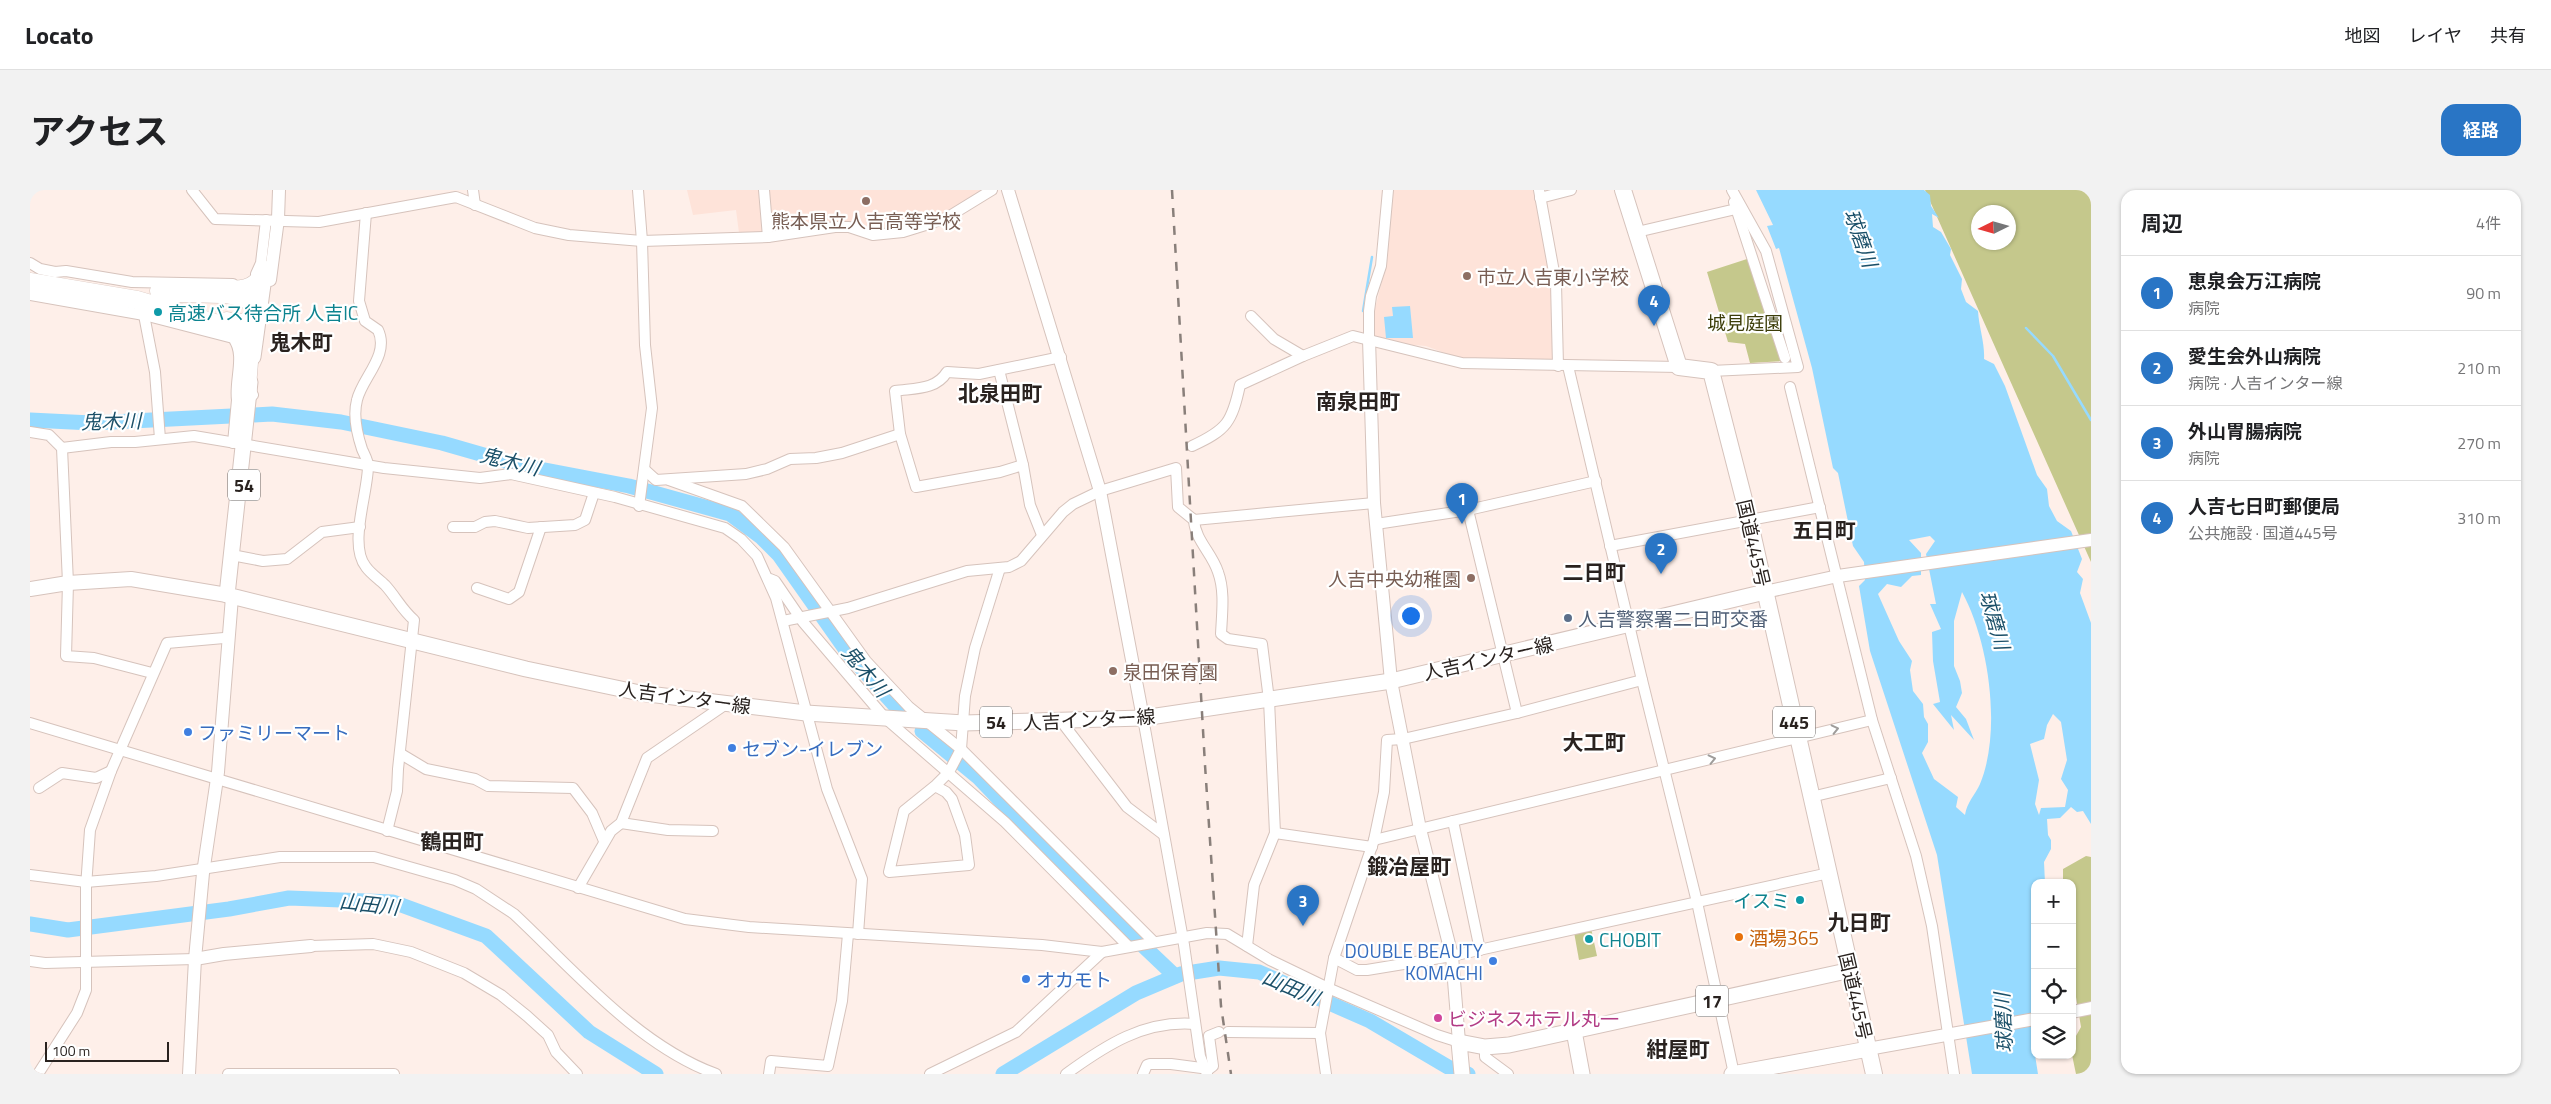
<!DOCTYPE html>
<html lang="ja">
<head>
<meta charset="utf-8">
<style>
	body { margin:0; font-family:"Titillium Web","Noto Sans JP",sans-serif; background:#f2f2f2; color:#202124 }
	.controls { position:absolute; right:15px; bottom:15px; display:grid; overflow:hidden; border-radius:10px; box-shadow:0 1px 4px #0004 }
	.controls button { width:45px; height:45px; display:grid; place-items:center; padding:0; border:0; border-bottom:1px solid #e0e0e0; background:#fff; color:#202124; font:25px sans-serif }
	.compass { position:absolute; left:1941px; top:15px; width:45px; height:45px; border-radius:50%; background:#fff; box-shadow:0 1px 4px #0004; rotate:265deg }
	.scale { position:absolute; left:15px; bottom:12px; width:124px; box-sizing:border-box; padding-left:5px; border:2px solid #29221f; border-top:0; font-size:14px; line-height:18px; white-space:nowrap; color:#29221f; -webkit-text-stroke:4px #fff; paint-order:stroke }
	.you { position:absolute; left:1380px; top:425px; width:18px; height:18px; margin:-12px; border:4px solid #fff; border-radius:50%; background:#1a73e8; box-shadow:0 0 0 8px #1a73e833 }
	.badge { display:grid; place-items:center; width:32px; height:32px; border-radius:50%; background:#2975c5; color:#fff; font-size:16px; font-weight:700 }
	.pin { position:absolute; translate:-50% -41px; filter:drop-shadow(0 1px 2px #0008) }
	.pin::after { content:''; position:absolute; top:26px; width:18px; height:15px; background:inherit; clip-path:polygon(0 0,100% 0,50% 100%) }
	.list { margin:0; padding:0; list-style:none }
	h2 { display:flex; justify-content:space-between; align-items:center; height:65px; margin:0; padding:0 20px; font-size:21px }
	h2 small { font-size:16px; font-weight:400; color:#757577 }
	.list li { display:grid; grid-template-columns:32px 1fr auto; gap:15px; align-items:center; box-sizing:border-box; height:75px; padding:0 20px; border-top:1px solid #e0e0e0 }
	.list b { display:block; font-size:19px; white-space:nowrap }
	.list p { margin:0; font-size:16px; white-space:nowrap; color:#757577 }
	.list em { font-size:16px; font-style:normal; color:#757577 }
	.icon { flex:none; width:28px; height:28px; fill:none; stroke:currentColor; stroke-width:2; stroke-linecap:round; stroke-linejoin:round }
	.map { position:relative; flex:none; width:2061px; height:884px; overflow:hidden; border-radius:15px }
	header { display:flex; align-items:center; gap:30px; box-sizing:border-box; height:70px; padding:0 25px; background:#fff; border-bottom:1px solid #e0e0e0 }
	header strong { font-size:24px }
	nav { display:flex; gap:28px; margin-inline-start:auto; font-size:18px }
	.intro { display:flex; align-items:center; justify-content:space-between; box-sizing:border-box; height:120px; padding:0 30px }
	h1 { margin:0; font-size:35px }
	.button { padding:12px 22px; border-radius:15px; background:#2975c5; color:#fff; font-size:18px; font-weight:700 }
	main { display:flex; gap:30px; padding:0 30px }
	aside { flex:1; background:#fff; border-radius:15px; box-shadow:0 1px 4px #0004 }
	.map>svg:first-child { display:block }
	.built { fill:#fee3d9 }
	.green { fill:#c5c88c; fill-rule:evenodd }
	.water { fill:#96daff; fill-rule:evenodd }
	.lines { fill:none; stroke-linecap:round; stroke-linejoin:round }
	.stream { stroke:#96daff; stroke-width:2.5 }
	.river { stroke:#96daff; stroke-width:15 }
	.minor-casing { stroke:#d6c3bc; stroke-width:12 }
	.tertiary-casing { stroke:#d6c3bc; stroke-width:14 }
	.secondary-casing { stroke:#d6c3bc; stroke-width:16 }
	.primary-casing { stroke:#d6c3bc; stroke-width:17 }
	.trunk-casing { stroke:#d6c3bc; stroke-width:18 }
	.motorway-casing { stroke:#d6c3bc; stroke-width:19 }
	.minor { stroke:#fff; stroke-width:10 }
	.tertiary { stroke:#fff; stroke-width:12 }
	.secondary { stroke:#fff; stroke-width:14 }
	.primary { stroke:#fff; stroke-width:15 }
	.trunk { stroke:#fff; stroke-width:16 }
	.motorway { stroke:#fff; stroke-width:18 }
	.rail { stroke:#897f7a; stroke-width:2.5; stroke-dasharray:9 9; stroke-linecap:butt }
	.oneway { stroke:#9f9c9a }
	.education-dot { fill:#8d6e63; stroke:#fff; stroke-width:2 }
	.culture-dot { fill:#0f9aa8; stroke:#fff; stroke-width:2 }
	.service-dot { fill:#5c6f8a; stroke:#fff; stroke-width:2 }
	.shop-dot { fill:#3f7fe0; stroke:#fff; stroke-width:2 }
	.food-dot { fill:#e8710a; stroke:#fff; stroke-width:2 }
	.hotel-dot { fill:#d1479c; stroke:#fff; stroke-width:2 }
	.labels { text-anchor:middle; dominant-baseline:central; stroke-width:4.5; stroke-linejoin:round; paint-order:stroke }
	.shield { fill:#fff; stroke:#696462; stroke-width:1 }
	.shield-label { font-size:18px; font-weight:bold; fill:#29221f }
	.education-label { font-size:19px; fill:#785e54; stroke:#fff; text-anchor:start }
	.culture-label { font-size:19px; fill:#0d838f; stroke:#fff; text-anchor:start }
	.park-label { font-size:19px; fill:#3c3d09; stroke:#fff }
	.street-label { font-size:19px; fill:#29221f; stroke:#fff }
	.service-label { font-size:19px; fill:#4e5e75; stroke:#fff; text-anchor:start }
	.shop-label { font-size:19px; fill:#366cbe; stroke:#fff; text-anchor:start }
	.food-label { font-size:19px; fill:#c56008; stroke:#fff; text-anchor:start }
	.hotel-label { font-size:19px; fill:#b23c85; stroke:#fff; text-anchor:start }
	.water-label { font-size:20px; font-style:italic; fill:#1b5069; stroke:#fff }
	.quarter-label { font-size:21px; font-weight:bold; fill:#29221f; stroke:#fff }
</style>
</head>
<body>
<header>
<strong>Locato</strong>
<nav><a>地図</a><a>レイヤ</a><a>共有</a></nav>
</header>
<div class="intro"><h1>アクセス</h1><a class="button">経路</a></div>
<main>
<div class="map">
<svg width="2061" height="884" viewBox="0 0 2061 884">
	<rect width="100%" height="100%" fill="#feefe9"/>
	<g class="built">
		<path d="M657,0h73l4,43h-25l-3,-23 -43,5z"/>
		<path d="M735,0h218l-34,23 -31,11 -41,9 -36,-11 -72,13z"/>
		<path d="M1362,0h144l17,100 3,70 -87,2 -43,-16 -35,-3 -16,-5 -3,-4 2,-22 13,-50z"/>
	</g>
	<g class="green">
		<path d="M1895,0h166v372zM1948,22h30v30h-30z"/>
		<path d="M1717,69l35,102 -32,2 -5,-19 -17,-2 -21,-70z"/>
		<path d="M2056,666l5,1v217h-15l-4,-19v-12l9,-16 -9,-54v-90h-9v-14z"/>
		<path d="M1561,738l6,28 -18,4 -5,-28z"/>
	</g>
	<g class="water">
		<path d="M1726,0h168l6,5 1,11 8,12 -7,-4 1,13 8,5 10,17 -1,6 12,24 -1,10 5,13 12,9c1,17 7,32 6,48l10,5 11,22 32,89 10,14 2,17 8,15 14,10 11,28 -5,13 6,7 -3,14 11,30v201l-8,-13 -6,1 -6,-5 -11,11 -13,1 1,16 3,5v9l-7,13 1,21h-10v172l3,19h-66l-35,-219 -67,-204 -11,-65 6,-6 -1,-18 -11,-16 -15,-73 -5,-5 -21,-100 -33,-120 -3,1 -9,-23 6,-1zM1900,346l5,5 -9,13 10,50h-6l11,25 -9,3 1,29 7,41 -7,2 21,26 -3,-15 23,25 -8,-21 -10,-12 6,-14 -2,-12 -6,-15v-45l8,-29c27,49 40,139 18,192 -5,11 -13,18 -15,31l-9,-8 2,-10 -24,-18 -12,-26 6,-11v-18l-4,-7 -1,-13 -10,-13 -3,-21 2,-9 -13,-20 -21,-47 9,-10 14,3 11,-11 9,-1v-22l-12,-13zM2023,524l8,8 6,38 -6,19 7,11 -3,17 -24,1 -2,7 -4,-11 4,-24 -9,-36 14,-5 3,-14z"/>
		<path d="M1380,116l3,32h-27l-2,-21 9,-1 -1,-9z"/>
	</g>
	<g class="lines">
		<g class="stream">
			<path d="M1333,121l9,-54"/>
			<path d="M1996,138l27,28 38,64"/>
		</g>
		<g class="river">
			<path d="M0,230l62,3 180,-9 69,8 101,21 77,22 110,21 101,28 31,23 18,18 69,98 51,57"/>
			<path d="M892,541l57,47 118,124 78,74"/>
			<path d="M0,734l38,6 161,-21 60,-11 104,4 93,34 103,96 67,42"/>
			<path d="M973,884l133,-81 45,-19 38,-6 40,4 111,49 78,46 20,7"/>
		</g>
		<g class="minor-casing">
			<g id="minor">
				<path d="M162,0l23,29 104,3 137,-25 79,31 34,7 73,6 126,-4 67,-10h14l24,8 30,-3 29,-9 16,-6 44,-27"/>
				<path d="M443,0l2,15"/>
				<path d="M608,0l4,51 3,104 7,63 -13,98"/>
				<path d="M734,0l4,47"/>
				<path d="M1509,0l17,93 2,83"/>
				<path d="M1510,8l31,-8"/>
				<path d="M1704,12l51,156"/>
				<path d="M336,23l-7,88 6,20 13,9c12,25 -16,48 -21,70 -4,15 0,34 5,49 2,5 6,11 6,17 0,27 -20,79 -2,101 5,7 13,12 19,18 11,12 17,25 29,35l-16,149 -1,22 -10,40"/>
				<path d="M1607,42l99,-23"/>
				<path d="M0,73l10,6 15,3 11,-1 66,11 101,2"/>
				<path d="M226,84l5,-11 5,-43"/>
				<path d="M0,105l114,20 89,23c13,17 1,42 4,62l11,-6 5,1"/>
				<path d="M114,125l11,57 5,67"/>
				<path d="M1221,126l23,23 29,17"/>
				<path d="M1339,149v-28l2,-15 10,-30 7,-76"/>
				<path d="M1538,176l74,314 55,222 37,172"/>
				<path d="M969,180l24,95"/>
				<path d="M1681,181l87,-4 -32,-116 -34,-61"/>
				<path d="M1760,197l82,333 44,136 16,70 22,148"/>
				<path d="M0,242l19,3 13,13 6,135 -2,73 28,2 58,15"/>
				<path d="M203,253l4,-43"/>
				<path d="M1162,256c35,-16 40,-24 48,-61l63,-29 50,-20 109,27 217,4"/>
				<path d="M32,258l49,-6h24l59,-6 190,32 96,10 31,-4 104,23 110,31 16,11 16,17 19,42 51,191 35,90 -4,55"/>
				<path d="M615,280l11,10 90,-6 21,-5 23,-10 26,-1 26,-5 58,-19"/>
				<path d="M639,290l73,26 42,41 82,114 43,46 52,42 193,193"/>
				<path d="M1438,320l49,203"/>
				<path d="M1164,330c1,20 18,33 24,52 7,19 4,41 3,62l7,5 34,5 7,56 6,133 -21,52 -7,61"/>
				<path d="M1346,334l92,-14 128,-29"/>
				<path d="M423,337h22l10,-5 10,-1 33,7 47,-3 10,-5 9,-27"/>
				<path d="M1012,345l-12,-30 -7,-40 -23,7 -84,15 -16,-53 -5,-43c20,-3 41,-1 52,-19l32,2 82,-17"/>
				<path d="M1580,356l210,-39"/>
				<path d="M207,366l26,5 24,-2 35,-27 38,-5"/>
				<path d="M740,389l5,2 28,41 82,96 120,104 124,125"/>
				<path d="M447,398l32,11 10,-7 22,-65"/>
				<path d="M753,431l65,-13 119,-37 42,-4 12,-6 42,-49 10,-8 27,-13 76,-23 2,39 16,13 180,-17"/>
				<path d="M1113,528l41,227 16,111 7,18"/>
				<path d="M1031,531l66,86 37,28"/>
				<path d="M0,533l655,196 64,8 293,18 60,7 105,-19 20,1 43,26 58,28 109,47 22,7"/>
				<path d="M371,564l25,15 49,10 13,7 85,2 19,25 12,28"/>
				<path d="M905,596l-31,25 -15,61 80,-7 -4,-30 -13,-36 -6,-7 -11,-6 14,-14 12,-23 4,-53 10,-48 25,-80"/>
				<path d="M9,598l23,-15 34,5 15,-7"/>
				<path d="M1781,607l80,-19"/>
				<path d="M1423,631l27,129"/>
				<path d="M591,633l47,7 45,1"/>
				<path d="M1245,643l97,14"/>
				<path d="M1344,650l498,-120"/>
				<path d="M0,685l56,7 70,-6 124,-19h94l81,23 21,9 38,25c60,56 123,131 202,160"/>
				<path d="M548,698l33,-57 10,-8 26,-65 79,-54"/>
				<path d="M281,756l62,-2 38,8 53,21 37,22 26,21 21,19 8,17 21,22"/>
				<path d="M1304,768l23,12h10l85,-14 377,-83"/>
				<path d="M0,771l15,2 150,-4"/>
				<path d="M1198,842l92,1"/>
				<path d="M1455,857v10l23,17"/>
				<path d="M8,884l39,-61 9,-23v-103l4,-57 21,-59 56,-128 57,-5"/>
				<path d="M198,884h166"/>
				<path d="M739,884l2,-13 57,5 14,-65 6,-67"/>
				<path d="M900,884l86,-42 86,-80"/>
				<path d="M1036,884c40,-29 78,-54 129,-50"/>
				<path d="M1113,884l4,-9 3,-1h21l38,5 4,-3 -4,-30 10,-4"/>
				<path d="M1296,884l-6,-41 14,-75 40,-118 10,-48 3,-52 16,-1 114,-26 125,-33"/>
			</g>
		</g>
		<g class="tertiary-casing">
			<g id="tertiary">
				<path d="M978,0l92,301 43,227"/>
				<path d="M240,90l8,-61 1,-29"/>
				<path d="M1339,149l5,164 17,178 29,148 32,127 7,86"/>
				<path d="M1735,402l73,-16 253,-36"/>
				<path d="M165,769l29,-5 87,-8"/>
				<path d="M2042,822l19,-4"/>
				<path d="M1838,859l167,-30"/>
				<path d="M159,884l6,-115 8,-86 15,-101 14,-175"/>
			</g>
		</g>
		<g class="secondary-casing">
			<path id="secondary" d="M0,399l38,-6 63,-4 96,16"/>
		</g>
		<g class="primary-casing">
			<g id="primary">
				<path d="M223,167l12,-87"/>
				<path d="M220,192l-23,213 299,74 114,24 166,20 158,10 179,-5 248,-37 374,-89"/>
				<path d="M1544,841l8,43"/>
				<path d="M1432,884l-3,-32 26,5 24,-2 342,-75"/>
				<path d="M1702,884l136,-25"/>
			</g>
		</g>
		<g class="trunk-casing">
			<path id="trunk" d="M1593,0l56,177 32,4 38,148 125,555"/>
		</g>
		<g class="motorway-casing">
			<g id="motorway">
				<path d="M0,92l107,18 91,27 23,-7 13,-8c-25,-29 -69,-13 -105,-21"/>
				<path d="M198,100c19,0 29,-3 37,-20"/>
				<path d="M197,131c36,13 17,45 21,73"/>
			</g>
		</g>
		<use href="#minor" class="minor"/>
		<use href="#tertiary" class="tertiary"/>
		<use href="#secondary" class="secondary"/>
		<use href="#primary" class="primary"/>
		<use href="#trunk" class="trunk"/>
		<use href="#motorway" class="motorway"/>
		<path class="rail" d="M1142,0l33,575 16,241 10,68"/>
	</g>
	<defs><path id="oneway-chevron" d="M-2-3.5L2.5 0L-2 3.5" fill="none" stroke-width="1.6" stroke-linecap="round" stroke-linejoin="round" transform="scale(1.25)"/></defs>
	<g class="oneway">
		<use href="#oneway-chevron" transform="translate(1805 539) rotate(-13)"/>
		<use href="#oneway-chevron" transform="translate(1682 569) rotate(-13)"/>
	</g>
	<g class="education-dot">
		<circle cx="836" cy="11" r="5"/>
		<circle cx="1437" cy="86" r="5"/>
		<circle cx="1441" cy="388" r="5"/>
		<circle cx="1083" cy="481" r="5"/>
	</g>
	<g class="culture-dot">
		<circle cx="128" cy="122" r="5"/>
		<circle cx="1770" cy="710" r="5"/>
		<circle cx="1559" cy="749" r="5"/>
	</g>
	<circle class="service-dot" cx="1538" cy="428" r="5"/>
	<g class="shop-dot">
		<circle cx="158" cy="542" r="5"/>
		<circle cx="702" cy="558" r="5"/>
		<circle cx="1463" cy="771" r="5"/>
		<circle cx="996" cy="789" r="5"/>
	</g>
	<circle class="food-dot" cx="1709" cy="747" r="5"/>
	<circle class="hotel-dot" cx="1408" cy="828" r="5"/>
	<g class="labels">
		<g class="shield">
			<rect x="198" y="279.5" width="32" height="31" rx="4"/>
			<rect x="950" y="516.5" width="32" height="31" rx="4"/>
			<rect x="1743" y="516.5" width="42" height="31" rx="4"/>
			<rect x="1666" y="795.5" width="32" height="31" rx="4"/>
		</g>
		<g class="shield-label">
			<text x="214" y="295">54</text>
			<text x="966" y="532">54</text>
			<text x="1764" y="532">445</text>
			<text x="1682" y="811">17</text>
		</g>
		<g class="education-label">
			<text x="836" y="30" text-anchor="middle">熊本県立人吉高等学校</text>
			<text x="1447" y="86">市立人吉東小学校</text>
			<text x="1431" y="388" text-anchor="end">人吉中央幼稚園</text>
			<text x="1093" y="481">泉田保育園</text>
		</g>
		<g class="culture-label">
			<text x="138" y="122">高速バス待合所 人吉IC</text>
			<text x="1760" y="710" text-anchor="end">イスミ</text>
			<text x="1569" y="749">CHOBIT</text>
		</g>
		<g class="park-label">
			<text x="1715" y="132">城見庭園</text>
		</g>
		<g class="street-label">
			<text transform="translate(1724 353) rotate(77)">国道445号</text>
			<text transform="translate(1458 468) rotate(-13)">人吉インター線</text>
			<text transform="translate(655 507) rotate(8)">人吉インター線</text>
			<text transform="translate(1059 529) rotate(-3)">人吉インター線</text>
			<text transform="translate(1826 806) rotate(77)">国道445号</text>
		</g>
		<g class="service-label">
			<text x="1548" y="428">人吉警察署二日町交番</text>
		</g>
		<g class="shop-label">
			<text x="168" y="542">ファミリーマート</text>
			<text x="712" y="558">セブン-イレブン</text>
			<text x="1453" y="760" text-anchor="end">DOUBLE BEAUTY<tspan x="1453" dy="22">KOMACHI</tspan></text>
			<text x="1006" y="789">オカモト</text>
		</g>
		<g class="food-label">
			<text x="1719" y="747">酒場365</text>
		</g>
		<g class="hotel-label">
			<text x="1418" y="828">ビジネスホテル丸一</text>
		</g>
		<g class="water-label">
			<text transform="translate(1831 48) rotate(70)">球磨川</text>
			<text transform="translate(81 231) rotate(-1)">鬼木川</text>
			<text transform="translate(480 271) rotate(14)">鬼木川</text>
			<text transform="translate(1965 430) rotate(74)">球磨川</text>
			<text transform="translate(836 481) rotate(50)">鬼木川</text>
			<text transform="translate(339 714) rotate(6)">山田川</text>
			<text transform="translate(1261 797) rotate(23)">山田川</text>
			<text transform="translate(1973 833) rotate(-93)">球磨川</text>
		</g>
		<g class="quarter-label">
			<text x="271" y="152">鬼木町</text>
			<text x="970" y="203">北泉田町</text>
			<text x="1328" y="211">南泉田町</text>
			<text x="1794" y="340">五日町</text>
			<text x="1564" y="382">二日町</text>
			<text x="1564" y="552">大工町</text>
			<text x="422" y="651">鶴田町</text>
			<text x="1379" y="676">鍛冶屋町</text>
			<text x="1829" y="732">九日町</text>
			<text x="1648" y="859">紺屋町</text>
		</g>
	</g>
</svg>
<div class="controls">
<button>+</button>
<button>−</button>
<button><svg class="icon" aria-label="locate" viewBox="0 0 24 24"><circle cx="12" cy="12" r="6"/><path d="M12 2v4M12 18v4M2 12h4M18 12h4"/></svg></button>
<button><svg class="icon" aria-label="layers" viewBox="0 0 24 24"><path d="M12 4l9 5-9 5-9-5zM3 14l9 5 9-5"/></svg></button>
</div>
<svg class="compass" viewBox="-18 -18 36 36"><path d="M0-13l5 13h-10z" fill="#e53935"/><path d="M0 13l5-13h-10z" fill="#757577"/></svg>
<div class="scale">100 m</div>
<div class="you"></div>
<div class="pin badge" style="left:1432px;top:334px">1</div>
<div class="pin badge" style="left:1631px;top:384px">2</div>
<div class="pin badge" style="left:1273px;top:736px">3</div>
<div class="pin badge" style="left:1624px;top:136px">4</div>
</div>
<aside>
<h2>周辺<small>4件</small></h2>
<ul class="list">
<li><span class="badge">1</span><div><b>恵泉会万江病院</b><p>病院</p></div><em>90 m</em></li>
<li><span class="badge">2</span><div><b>愛生会外山病院</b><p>病院 · 人吉インター線</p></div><em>210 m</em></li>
<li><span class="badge">3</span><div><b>外山胃腸病院</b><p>病院</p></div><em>270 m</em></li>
<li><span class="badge">4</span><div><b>人吉七日町郵便局</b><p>公共施設 · 国道445号</p></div><em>310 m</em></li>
</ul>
</aside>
</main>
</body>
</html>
